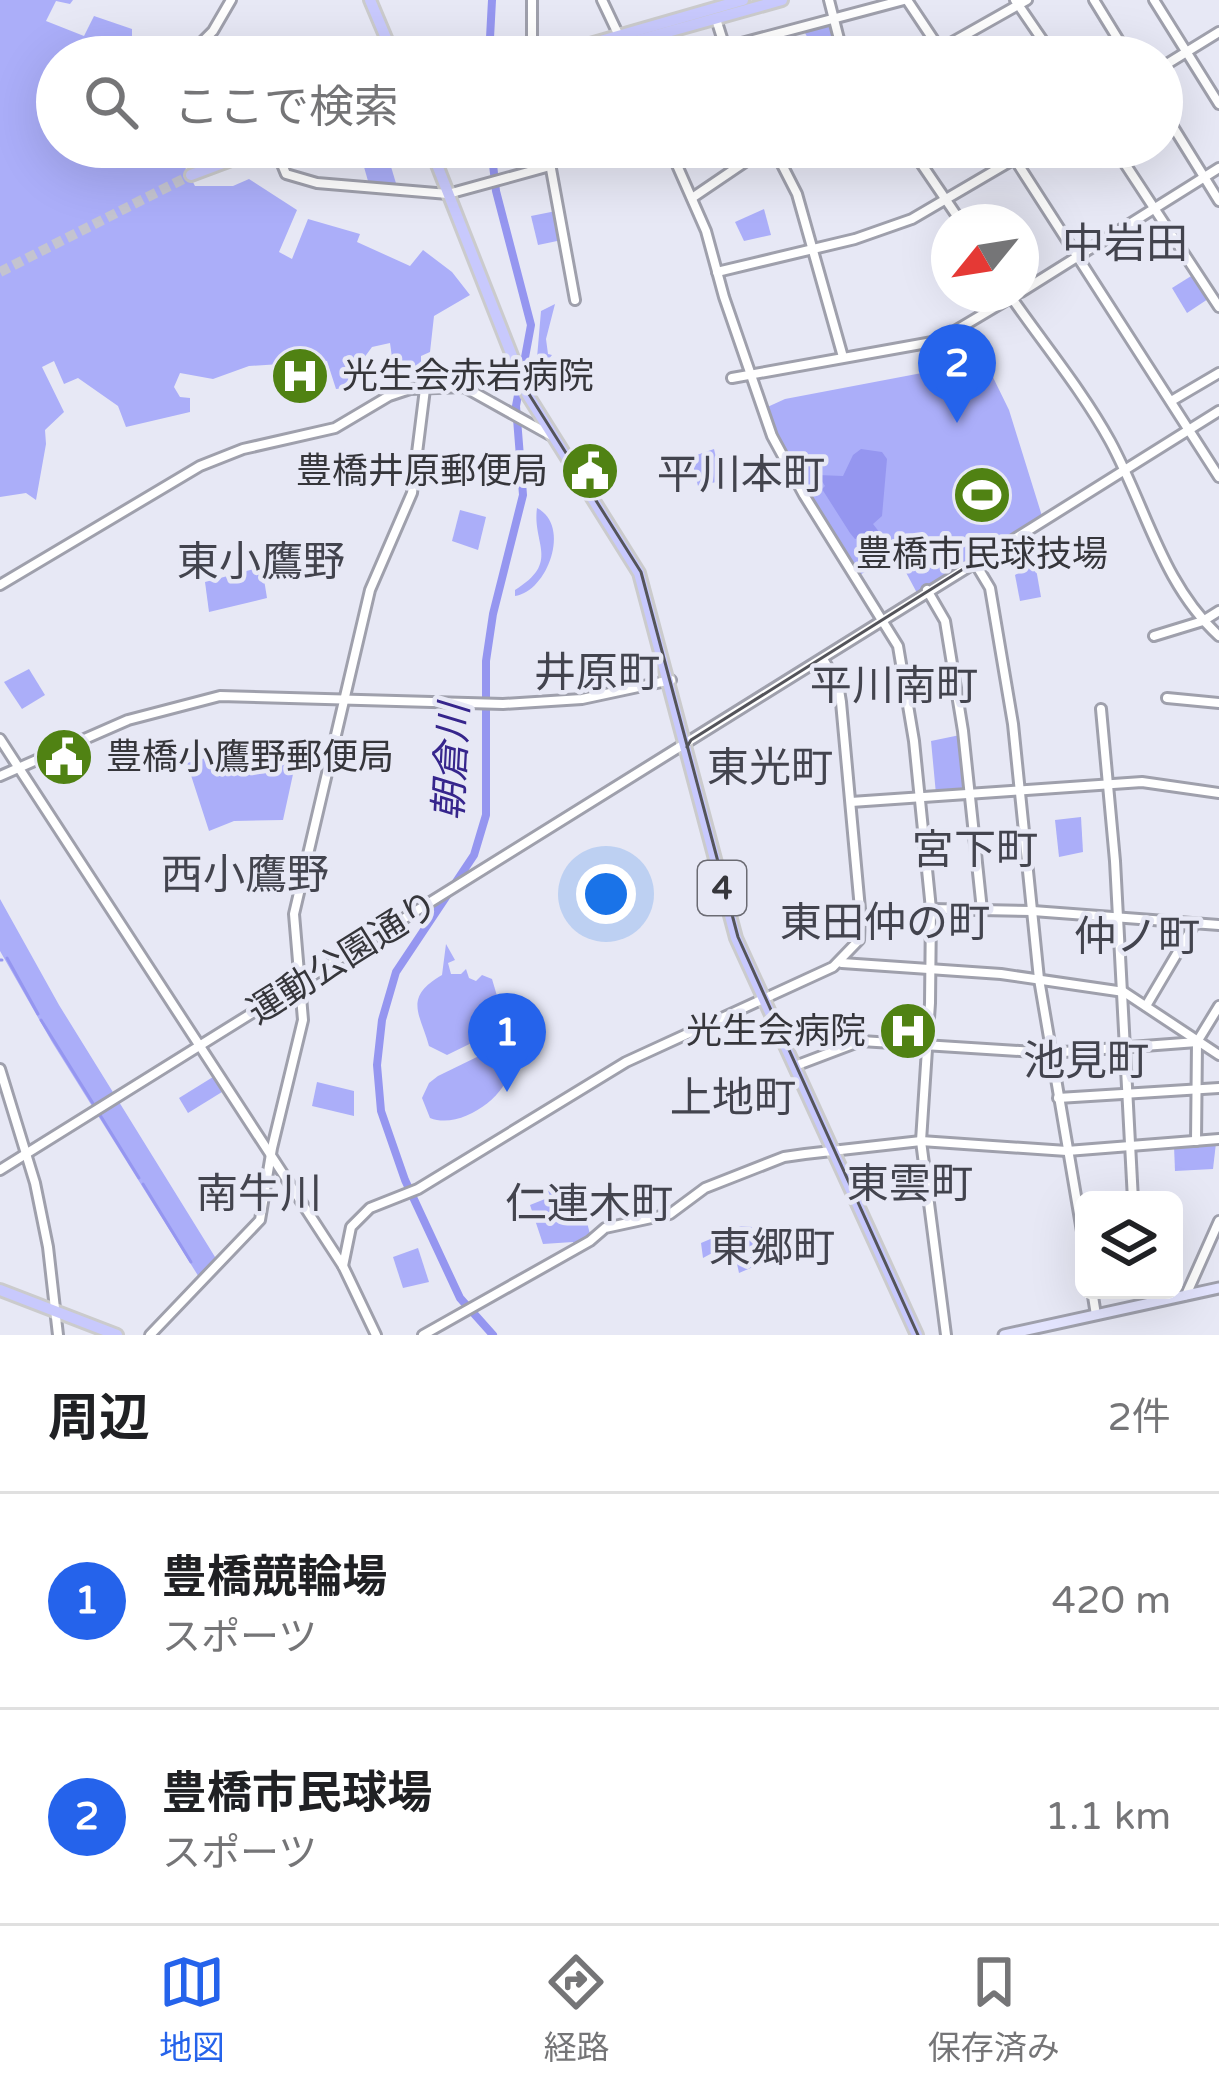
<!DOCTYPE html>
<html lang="ja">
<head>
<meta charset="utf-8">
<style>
	body { margin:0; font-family:"Varela Round","Noto Sans JP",sans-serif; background:#f2f2f2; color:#202124 }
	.controls { position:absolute; right:36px; bottom:36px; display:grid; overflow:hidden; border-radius:18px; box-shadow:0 12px 48px #0002 }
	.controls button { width:108px; height:108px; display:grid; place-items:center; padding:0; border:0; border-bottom:3px solid #e0e0e0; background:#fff; color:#202124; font:60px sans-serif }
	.compass { position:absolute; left:931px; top:204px; width:108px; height:108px; border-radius:50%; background:#fff; box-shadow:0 12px 48px #0002; rotate:240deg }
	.you { position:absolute; left:606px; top:894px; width:42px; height:42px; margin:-30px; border:9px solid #fff; border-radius:50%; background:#1a73e8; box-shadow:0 0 0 18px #1a73e833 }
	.badge { display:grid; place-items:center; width:78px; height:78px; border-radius:50%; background:#2563eb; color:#fff; font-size:39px; font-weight:700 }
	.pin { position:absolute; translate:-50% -99px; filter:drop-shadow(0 3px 6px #0008) }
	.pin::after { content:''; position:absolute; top:63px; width:42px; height:36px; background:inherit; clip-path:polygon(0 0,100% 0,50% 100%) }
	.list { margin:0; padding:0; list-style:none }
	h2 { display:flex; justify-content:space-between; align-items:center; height:156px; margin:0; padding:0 48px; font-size:51px }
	h2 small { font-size:39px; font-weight:400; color:#757577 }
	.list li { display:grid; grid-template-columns:78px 1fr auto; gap:36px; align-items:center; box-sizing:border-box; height:216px; padding:0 48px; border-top:3px solid #e0e0e0 }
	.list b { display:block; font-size:45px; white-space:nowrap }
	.list p { margin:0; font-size:39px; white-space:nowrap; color:#757577 }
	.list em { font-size:39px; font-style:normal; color:#757577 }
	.icon { flex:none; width:66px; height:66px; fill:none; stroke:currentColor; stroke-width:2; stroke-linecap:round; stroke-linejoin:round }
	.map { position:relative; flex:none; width:1219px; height:1335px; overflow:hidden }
	.search { position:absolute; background:#fff; box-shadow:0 12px 48px #0002; left:36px; right:36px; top:36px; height:132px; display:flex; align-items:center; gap:30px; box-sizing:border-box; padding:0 42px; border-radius:66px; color:#757577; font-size:45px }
	.sheet { height:588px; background:#fff }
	nav { display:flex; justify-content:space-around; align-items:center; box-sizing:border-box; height:168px; border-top:3px solid #e0e0e0; background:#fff; font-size:33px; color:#757577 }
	nav a { display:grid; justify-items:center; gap:6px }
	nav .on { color:#2563eb }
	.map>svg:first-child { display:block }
	.green { fill:#abaef9 }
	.water { fill:#9596f0 }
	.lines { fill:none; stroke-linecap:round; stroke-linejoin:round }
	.stream { stroke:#9596f0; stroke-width:3 }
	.river { stroke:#9596f0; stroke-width:8 }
	.primary-tunnel { stroke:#c4c4d0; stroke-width:10; stroke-dasharray:10 5; stroke-linecap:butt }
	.tertiary-casing { stroke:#9fa0ac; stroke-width:14 }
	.secondary-casing { stroke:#9fa0ac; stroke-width:15 }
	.primary-casing { stroke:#cbcbcc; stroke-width:16 }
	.tertiary { stroke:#fff; stroke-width:8 }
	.secondary { stroke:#e3e4fe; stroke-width:9 }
	.primary { stroke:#c8c9fd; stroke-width:10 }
	.tram { stroke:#54545a; stroke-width:3 }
	.labels { text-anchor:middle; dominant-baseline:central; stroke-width:9; stroke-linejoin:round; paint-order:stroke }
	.shield { fill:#e7e8f5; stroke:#6b6b73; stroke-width:3 }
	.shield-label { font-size:33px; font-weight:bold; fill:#36363b }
	.poi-label { font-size:36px; fill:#36363b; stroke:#e7e8f5; text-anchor:start }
	.street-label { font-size:36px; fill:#36363b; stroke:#e7e8f5 }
	.water-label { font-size:39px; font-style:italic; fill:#36258c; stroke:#e7e8f5 }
	.quarter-label { font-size:42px; fill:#43444e; stroke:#e7e8f5 }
</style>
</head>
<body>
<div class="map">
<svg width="1219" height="1335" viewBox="0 0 1219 1335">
	<rect width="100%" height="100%" fill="#e7e8f5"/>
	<g class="green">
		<path d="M0,0h73l-3,4 -14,-3 -10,20 38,15 10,-20 38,13v28h-75v90h52l10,19 56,-18 20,38h38l16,-7 48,31 -18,42 13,7 16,-40 52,15 -3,8 53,24 13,-16 29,22 18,23 -36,21 -4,36 -9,4v8l-10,12 -16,3 -5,-36 -18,4 -11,15 -6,25 -19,2 -9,-28 -78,5 -36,13 -33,-6 -6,14 6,10 10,1v14l-64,15 -8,-21 -40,-28 -14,6 -10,-23 -12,6 22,45 -19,18 1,14 -10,56 -10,-7 -26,4z"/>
		<path d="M833,21l5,22 -21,13 -14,-27z"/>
		<path d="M389,160l9,30 -28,-2 -6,-21z"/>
		<path d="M764,209l7,26 -27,6 -9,-19z"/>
		<path d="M556,211l6,29 -24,5 -7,-29z"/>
		<path d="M1196,273l15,24 -24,16 -15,-25z"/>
		<path d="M555,304l-9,35 2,15 4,1 -9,11 -6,-8 4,-47z"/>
		<path d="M985,361l24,49 33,106 -125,77 -15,-28 -12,-9 -35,22 -51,-83 -41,-86 22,-10z"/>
		<path d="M714,449l7,32 -23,5 -7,-29z"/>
		<path d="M537,508c35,18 10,84 -22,88v-6c46,-28 17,-46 22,-82z"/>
		<path d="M460,510l26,7 -8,33 -26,-9z"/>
		<path d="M1035,563l6,34 -21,4 -5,-26z"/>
		<path d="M262,567l5,31 -58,14 -4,-30z"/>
		<path d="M29,669l16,26 -23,14 -18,-27z"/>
		<path d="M960,735l8,58 -32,1 -5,-53z"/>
		<path d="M228,752l69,4 -14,64 -49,1 -25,10 -22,-68z"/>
		<path d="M1081,817l2,35 -24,5 -4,-37z"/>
		<path d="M0,899l59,106 161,260 -18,17 -150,-240 -52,-91z"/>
		<path d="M446,944l9,16 -7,3 3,11h10l5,-5 3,9 7,3 6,-6 10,4 16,54 -18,1 -43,21 -18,-9c-8,-31 -27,-48 13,-71z"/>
		<path d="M479,1056c71,-2 -4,80 -49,62l-8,-20 7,-15 9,-7z"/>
		<path d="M213,1077l9,15 -34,21 -9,-15z"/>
		<path d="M317,1082l37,9v25l-42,-10z"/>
		<path d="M1216,1143l-3,26 -38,2 -1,-25z"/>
		<path d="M554,1184l11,7 13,-3 12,46 -15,12 -2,-4 -30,2 -13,-39 20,-8 -3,-10z"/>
		<path d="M741,1226l11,1 -5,6 2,4 5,-1 4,11 -19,6 -2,6 5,3 18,-9 12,1 2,4 -35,15 -3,-14 -19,5 -3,-12 -11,6 -2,-15z"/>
		<path d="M418,1248l11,34 -26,6 -10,-31z"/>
	</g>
	<path class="water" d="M861,449l21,3 5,7 -5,57 -9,8 7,9 -25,6 -5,-6 -28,-44 3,-3 -7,-11 25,1 10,-21z"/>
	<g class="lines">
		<g class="stream">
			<path d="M7,958l31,56"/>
			<path d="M0,960h2"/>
			<path d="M41,1020l53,85"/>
			<path d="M100,1115l39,63"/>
			<path d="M143,1184l48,78"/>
		</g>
		<g class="river">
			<path d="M489,57l3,-57"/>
			<path d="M491,147l5,44 35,134 -15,81 7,89 -30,119 -7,47v154l-12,40 -78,117 -14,48 -5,45 4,46 24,69 55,118 33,37"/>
		</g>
		<path class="primary-tunnel" d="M0,272l191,-97"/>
		<g class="tertiary-casing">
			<g id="tertiary">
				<path d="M532,0v57"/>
				<path d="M602,0l27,57"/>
				<path d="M829,0l11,43 9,14"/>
				<path d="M907,0l38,57"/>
				<path d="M1015,0l39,57"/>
				<path d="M1094,0l35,57"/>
				<path d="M1154,0l65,104"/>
				<path d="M716,19l12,38"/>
				<path d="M187,57l26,-26 18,-31"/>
				<path d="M689,57l215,-57"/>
				<path d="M926,57l101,-57"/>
				<path d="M1162,67l57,-35"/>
				<path d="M1162,109l57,92"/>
				<path d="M275,147l11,27 31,9 131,11 102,-28"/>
				<path d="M547,147l28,153"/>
				<path d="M669,147l37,84 18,66 48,139 32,59 94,151 16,95 17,168 -1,94 -9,138 25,194"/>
				<path d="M773,147l24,47 46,163"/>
				<path d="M910,147l51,75"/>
				<path d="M1007,147l212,330"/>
				<path d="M1114,147l105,160"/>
				<path d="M692,198l75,-51"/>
				<path d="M717,272l138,-33 57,-20 123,-72"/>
				<path d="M1021,292l198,-124"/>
				<path d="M1009,294c33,48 73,96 101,147 36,66 52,143 109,195"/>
				<path d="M732,378l206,-37 79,-47"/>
				<path d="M1173,400l46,-27"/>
				<path d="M975,563l15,25 23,136 26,255 45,264"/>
				<path d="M976,563l243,-152"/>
				<path d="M0,585l200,-119 43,-17 92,-21 54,-32 21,-7 54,-2 86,48"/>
				<path d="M927,590l18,31 18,110 19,179"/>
				<path d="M1154,636l49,-15 16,-10"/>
				<path d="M1167,698l52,5"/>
				<path d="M1101,709l14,152 18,339"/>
				<path d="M0,739l343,527 33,69"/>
				<path d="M0,776l128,-56 92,-24 283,8 79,-5 89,-19"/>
				<path d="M851,802l291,-20 77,11"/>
				<path d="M931,909l102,2 186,14"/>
				<path d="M842,963l159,11 123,18 95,63"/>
				<path d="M1146,1006l49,-83"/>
				<path d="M795,1066l66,-25 189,12 147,-11 22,-36"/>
				<path d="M0,1069l35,114 13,64 10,88"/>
				<path d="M1058,1098l161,-10"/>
				<path d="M1196,1141l1,-99"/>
				<path d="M0,1170l975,-607"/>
				<path d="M343,1266l8,-39 19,-19 48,-19 208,-127 207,-95 26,-27 2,-20 -20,-218 -3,-18 -15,-25"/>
				<path d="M1092,1290l4,25"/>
				<path d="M1186,1295l33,-74"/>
				<path d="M150,1335l110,-115 12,-72 31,-128 -9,-106 76,-324 42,-97 13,-104"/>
				<path d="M423,1335l167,-94 15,-13 65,-14 35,-26 79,-31 21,-3 116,-13 146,10 152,-12"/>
			</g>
		</g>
		<g class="secondary-casing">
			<path id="secondary" d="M1004,1335l215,-47"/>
		</g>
		<g class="primary-casing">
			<g id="primary">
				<path d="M370,0l24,57"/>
				<path d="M545,57l198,-57"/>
				<path d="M578,57l204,-57"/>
				<path d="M430,147l97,247 112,179 97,365 181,397"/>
				<path d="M191,175l75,-28"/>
				<path d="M0,1290l117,45"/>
			</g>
		</g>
		<use href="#tertiary" class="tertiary"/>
		<use href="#secondary" class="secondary"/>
		<use href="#primary" class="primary"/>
		<g class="tram">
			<path d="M527,391l114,181 97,365 180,398"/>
			<path d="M687,747l4,-7 277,-174"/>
		</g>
	</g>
	<defs>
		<g id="hospital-disc" transform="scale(3)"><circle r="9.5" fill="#508213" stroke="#e7e8f5"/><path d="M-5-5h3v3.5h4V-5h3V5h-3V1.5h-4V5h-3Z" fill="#fff"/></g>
		<g id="civic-disc" transform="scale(3)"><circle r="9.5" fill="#508213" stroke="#e7e8f5"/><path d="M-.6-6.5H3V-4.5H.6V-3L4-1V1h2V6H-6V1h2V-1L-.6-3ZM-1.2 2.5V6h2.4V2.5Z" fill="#fff"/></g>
		<g id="stadium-disc" transform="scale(3)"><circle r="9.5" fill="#508213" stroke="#e7e8f5"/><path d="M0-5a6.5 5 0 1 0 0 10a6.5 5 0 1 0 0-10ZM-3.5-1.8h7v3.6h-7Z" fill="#fff"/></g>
	</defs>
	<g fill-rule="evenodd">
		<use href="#hospital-disc" x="300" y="376"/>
		<use href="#civic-disc" x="590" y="471"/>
		<use href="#stadium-disc" x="982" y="495"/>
		<use href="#civic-disc" x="64" y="757"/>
		<use href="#hospital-disc" x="908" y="1031"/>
	</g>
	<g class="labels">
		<rect class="shield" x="698" y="861" width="48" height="54" rx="9"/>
		<g class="shield-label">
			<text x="722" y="888">4</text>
		</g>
		<g class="poi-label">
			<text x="342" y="376">光生会赤岩病院</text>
			<text x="548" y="471" text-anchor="end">豊橋井原郵便局</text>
			<text x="982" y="554" text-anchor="middle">豊橋市民球技場</text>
			<text x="106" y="757">豊橋小鷹野郵便局</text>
			<text x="866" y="1031" text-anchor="end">光生会病院</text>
		</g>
		<g class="street-label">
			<text transform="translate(343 958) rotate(-32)">運動公園通り</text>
		</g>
		<g class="water-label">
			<text transform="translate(452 762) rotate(-87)">朝倉川</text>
		</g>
		<g class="quarter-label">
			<text x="1125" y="244">中岩田</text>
			<text x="741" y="475">平川本町</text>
			<text x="261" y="562">東小鷹野</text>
			<text x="597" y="673">井原町</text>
			<text x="894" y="686">平川南町</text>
			<text x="770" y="768">東光町</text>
			<text x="975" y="850">宮下町</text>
			<text x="245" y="875">西小鷹野</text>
			<text x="885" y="923">東田仲の町</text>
			<text x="1137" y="937">仲ノ町</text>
			<text x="1086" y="1061">池見町</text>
			<text x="733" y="1098">上地町</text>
			<text x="910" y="1184">東雲町</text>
			<text x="259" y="1194">南牛川</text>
			<text x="589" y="1204">仁連木町</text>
			<text x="772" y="1248">東郷町</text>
		</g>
	</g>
</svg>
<div class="controls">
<button><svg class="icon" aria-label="layers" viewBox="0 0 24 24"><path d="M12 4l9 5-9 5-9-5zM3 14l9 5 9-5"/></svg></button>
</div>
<svg class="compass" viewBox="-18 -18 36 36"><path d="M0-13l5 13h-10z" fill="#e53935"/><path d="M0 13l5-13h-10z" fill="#757577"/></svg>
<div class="you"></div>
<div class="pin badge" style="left:507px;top:1092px">1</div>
<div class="pin badge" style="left:957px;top:423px">2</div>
<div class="search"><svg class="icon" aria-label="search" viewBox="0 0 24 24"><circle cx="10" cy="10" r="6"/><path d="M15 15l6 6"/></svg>ここで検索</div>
</div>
<section class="sheet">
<h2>周辺<small>2件</small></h2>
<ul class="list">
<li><span class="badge">1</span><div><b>豊橋競輪場</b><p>スポーツ</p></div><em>420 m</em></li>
<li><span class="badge">2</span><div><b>豊橋市民球場</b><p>スポーツ</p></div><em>1.1 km</em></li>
</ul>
</section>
<nav>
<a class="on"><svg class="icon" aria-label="map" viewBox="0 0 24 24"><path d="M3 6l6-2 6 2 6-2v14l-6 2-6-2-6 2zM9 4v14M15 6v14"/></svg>地図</a>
<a><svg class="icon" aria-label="directions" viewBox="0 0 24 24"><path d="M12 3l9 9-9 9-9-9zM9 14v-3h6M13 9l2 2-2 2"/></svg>経路</a>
<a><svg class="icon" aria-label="saved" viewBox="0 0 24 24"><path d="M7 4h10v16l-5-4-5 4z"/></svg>保存済み</a>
</nav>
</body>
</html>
